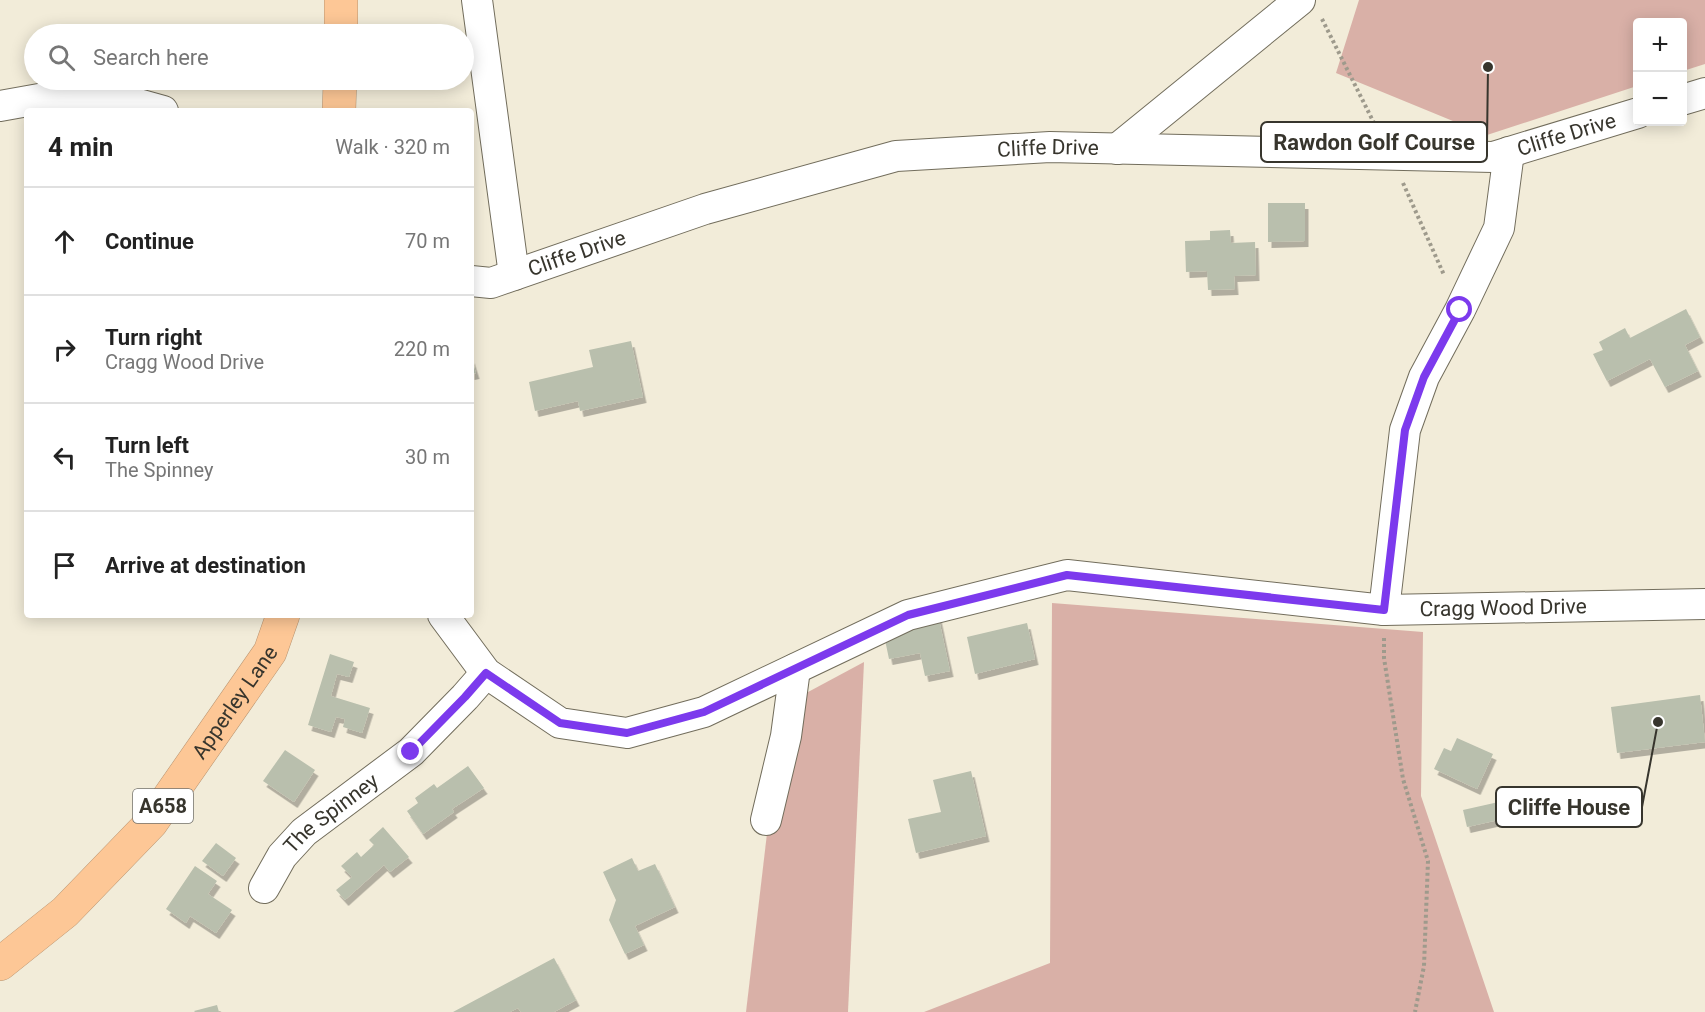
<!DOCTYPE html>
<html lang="en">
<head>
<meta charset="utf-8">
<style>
	body { margin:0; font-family:Roboto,sans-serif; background:#f6f6f6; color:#222 }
	.controls { position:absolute; right:18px; top:18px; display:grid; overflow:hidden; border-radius:6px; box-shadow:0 3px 15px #0003 }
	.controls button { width:54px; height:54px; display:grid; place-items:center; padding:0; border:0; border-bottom:2px solid #e0e0e0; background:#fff; color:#222; font:30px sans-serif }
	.stop { position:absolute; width:18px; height:18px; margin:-14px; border:4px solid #7c3aed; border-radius:50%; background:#fff }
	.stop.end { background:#7c3aed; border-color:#fff; box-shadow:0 2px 6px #0008 }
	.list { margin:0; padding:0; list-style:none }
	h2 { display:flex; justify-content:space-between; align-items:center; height:78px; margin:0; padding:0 24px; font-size:26px }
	h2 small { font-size:20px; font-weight:400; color:#767676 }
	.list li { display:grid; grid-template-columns:39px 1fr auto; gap:18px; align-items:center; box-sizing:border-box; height:108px; padding:0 24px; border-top:2px solid #e0e0e0 }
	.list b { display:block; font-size:22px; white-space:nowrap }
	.list p { margin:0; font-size:20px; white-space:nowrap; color:#767676 }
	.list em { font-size:20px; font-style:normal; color:#767676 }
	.icon { flex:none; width:33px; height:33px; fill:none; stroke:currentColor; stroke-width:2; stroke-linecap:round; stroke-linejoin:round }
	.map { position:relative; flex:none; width:1705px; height:1012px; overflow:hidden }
	.search { position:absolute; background:#fff; box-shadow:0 3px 15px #0003; left:24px; top:24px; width:450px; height:66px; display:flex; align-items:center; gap:15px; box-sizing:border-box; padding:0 21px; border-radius:33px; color:#767676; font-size:22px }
	.panel { position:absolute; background:#fff; box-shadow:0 3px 15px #0003; left:24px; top:108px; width:450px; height:510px; border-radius:6px }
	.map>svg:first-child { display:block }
	.green { fill:#d9b0a7 }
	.building { fill:#b9bfad; filter:url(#shadow) }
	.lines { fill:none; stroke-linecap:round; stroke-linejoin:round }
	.minor-casing { stroke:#726d5c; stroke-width:32 }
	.highway-casing { stroke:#b89471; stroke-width:34 }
	.path { stroke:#9e9a8c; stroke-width:4; stroke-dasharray:3 3; stroke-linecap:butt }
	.minor { stroke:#fff; stroke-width:30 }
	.highway { stroke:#fdc796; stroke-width:33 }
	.route { stroke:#7c3aed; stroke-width:8 }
	.labels { text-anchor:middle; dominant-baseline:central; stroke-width:5; stroke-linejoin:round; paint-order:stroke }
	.shield { fill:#fff; stroke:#73726c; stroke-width:1.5 }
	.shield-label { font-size:20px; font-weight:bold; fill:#37352d }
	.street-label { font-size:21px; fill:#37352d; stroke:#fff }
	.leader { fill:none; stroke:#37352d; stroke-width:2 }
	.callout-dot { fill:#37352d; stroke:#fff; stroke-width:2 }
	.callout { fill:#fff; stroke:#37352d; stroke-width:2 }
	.callout-label { font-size:22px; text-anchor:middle; font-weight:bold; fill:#37352d }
</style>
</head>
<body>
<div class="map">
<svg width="1705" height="1012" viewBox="0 0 1705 1012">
	<defs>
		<filter id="shadow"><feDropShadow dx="3.5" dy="6" stdDeviation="0" flood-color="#0004"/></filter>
	</defs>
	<rect width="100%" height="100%" fill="#f2ecd9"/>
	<g class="green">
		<path d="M1359,0h346v64l-22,7 -1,-49h-44l-1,64 -150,49 -151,-62z"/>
		<path d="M1052,603l371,29 -2,164 73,216h-570l126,-49z"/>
		<path d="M864,662l-16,350h-102l36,-306z"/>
	</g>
	<g class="building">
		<path d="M1268,203h37v38l-37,1z"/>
		<path d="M1230,230l1,13 24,-1 1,33 -22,1 1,13 -27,1 -1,-19 -21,1 -1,-31 25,-1v-9z"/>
		<path d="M1686,309l14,28 -15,8 13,26 -33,16 -15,-28 -43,22 -14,-27 10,-4 -4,-8 26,-14 5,10z"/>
		<path d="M631,341l12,56 -63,14 -2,-10 -43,10 -6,-29 64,-15 -4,-17z"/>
		<path d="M471,357l5,16 -5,1z"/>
		<path d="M938,615l12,56 -25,5 -5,-23 -31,6 -5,-24z"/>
		<path d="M1027,623l8,36 -60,15 -8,-37z"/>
		<path d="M330,654l24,8 -5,15 -12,-3 -6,22 39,12 -8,25 -19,-6 2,-8 -9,-2 -5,15 -23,-7z"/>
		<path d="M1700,695l5,47 -88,11 -6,-46z"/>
		<path d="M1457,738l36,16 -16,35 -43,-20 10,-21 7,3z"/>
		<path d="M285,750l30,20 -21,32 -31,-21z"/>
		<path d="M468,766l16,22 -32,21 2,3 -31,22 -16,-23 11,-8 -3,-5 19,-14 3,4z"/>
		<path d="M971,771l15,65 -70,17 -8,-34 33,-7 -8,-32z"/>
		<path d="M1503,801l4,17 -40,9 -4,-17z"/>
		<path d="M383,827l26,30 -19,15 -6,-7 -39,35 -9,-10 16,-13 -11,-11 16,-14 4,5 13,-12 -5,-5z"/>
		<path d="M216,843l20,15 -13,18 -21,-15z"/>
		<path d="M632,858l6,13 17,-7 20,43 -40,19 9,19 -19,9 -16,-34 7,-20 -13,-28z"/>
		<path d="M195,866l22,15 -9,13 24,16 -16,23 -26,-17 -4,7 -20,-14z"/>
		<path d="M554,958l22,42 -22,12h-33l-3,-4 -8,4h-57z"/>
		<path d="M217,1005l2,7h-24l-1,-1z"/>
	</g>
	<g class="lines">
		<g class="minor-casing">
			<g id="minor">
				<path d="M477,0l37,275"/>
				<path d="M1682,100l23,-7"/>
				<path d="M0,106l67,-12 60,7 36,10"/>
				<path d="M1117,149l183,-149"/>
				<path id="s1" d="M471,281l20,2 214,-74 191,-53 154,-9 443,10 145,-44"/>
				<path d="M1384,610l21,-180 19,-53 36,-67 39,-82 10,-76"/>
				<path id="s2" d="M443,615l43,58 74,50 67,10 77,-21 204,-97 159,-40 317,35 321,-6"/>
				<path d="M766,820l20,-84 9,-67"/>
				<path id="s3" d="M264,888l18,-32 22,-24 107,-80 54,-55 21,-24"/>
			</g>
		</g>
		<g class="highway-casing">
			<g id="highway">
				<path d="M341,34v-34"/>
				<path d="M339,111l1,-31"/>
				<path id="s4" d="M0,964l65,-52 86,-89 119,-171 13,-37"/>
			</g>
		</g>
		<g class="path">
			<path d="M1322,19l53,106"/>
			<path d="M1403,183l41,92"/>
			<path d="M1384,638v20l19,121 25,82 -4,105 -9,46"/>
		</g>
		<use href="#minor" class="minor"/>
		<use href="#highway" class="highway"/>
	</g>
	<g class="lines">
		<path class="route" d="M411,752l54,-55 21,-24 74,50 67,10 77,-21 204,-97 159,-40 317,35 21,-180 19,-53 36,-67"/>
	</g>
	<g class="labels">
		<rect class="shield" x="133" y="789" width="60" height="34" rx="4.5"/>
		<g class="shield-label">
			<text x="163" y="806">A658</text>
		</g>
		<g class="street-label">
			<text stroke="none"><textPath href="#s1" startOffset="1119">Cliffe Drive</textPath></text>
			<text stroke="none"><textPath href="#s1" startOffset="597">Cliffe Drive</textPath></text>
			<text stroke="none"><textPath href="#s1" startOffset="111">Cliffe Drive</textPath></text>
			<text stroke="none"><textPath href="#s2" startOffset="1137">Cragg Wood Drive</textPath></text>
			<text stroke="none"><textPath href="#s4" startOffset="354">Apperley Lane</textPath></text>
			<text stroke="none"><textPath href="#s3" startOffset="102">The Spinney</textPath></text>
		</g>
	</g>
	<path class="leader" d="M1488 67L1487 142M1658 722L1642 807"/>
	<g class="callout-dot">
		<circle cx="1488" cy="67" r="6"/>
		<circle cx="1658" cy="722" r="6"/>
	</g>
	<g class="callout">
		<rect x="1261" y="122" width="226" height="40" rx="6"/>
		<rect x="1496" y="787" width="146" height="40" rx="6"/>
	</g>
	<g class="callout-label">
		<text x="1374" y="150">Rawdon Golf Course</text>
		<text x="1569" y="815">Cliffe House</text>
	</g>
</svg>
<div class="controls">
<button>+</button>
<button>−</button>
</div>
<div class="stop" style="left:1460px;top:310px"></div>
<div class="stop end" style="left:411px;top:752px"></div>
<div class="search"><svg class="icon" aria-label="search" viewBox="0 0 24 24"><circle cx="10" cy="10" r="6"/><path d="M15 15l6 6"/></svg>Search here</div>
<section class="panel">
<h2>4 min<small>Walk · 320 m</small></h2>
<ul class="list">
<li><svg class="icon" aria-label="ahead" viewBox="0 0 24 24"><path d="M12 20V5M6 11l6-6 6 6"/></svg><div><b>Continue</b></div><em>70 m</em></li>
<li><svg class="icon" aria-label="right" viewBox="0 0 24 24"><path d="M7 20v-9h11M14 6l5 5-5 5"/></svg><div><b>Turn right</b><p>Cragg Wood Drive</p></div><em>220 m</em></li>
<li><svg class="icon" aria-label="left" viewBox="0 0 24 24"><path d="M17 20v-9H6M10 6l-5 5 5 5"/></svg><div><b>Turn left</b><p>The Spinney</p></div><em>30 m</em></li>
<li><svg class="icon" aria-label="arrive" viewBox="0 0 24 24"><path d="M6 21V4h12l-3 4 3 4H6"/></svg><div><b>Arrive at destination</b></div></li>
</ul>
</section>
</div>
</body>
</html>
